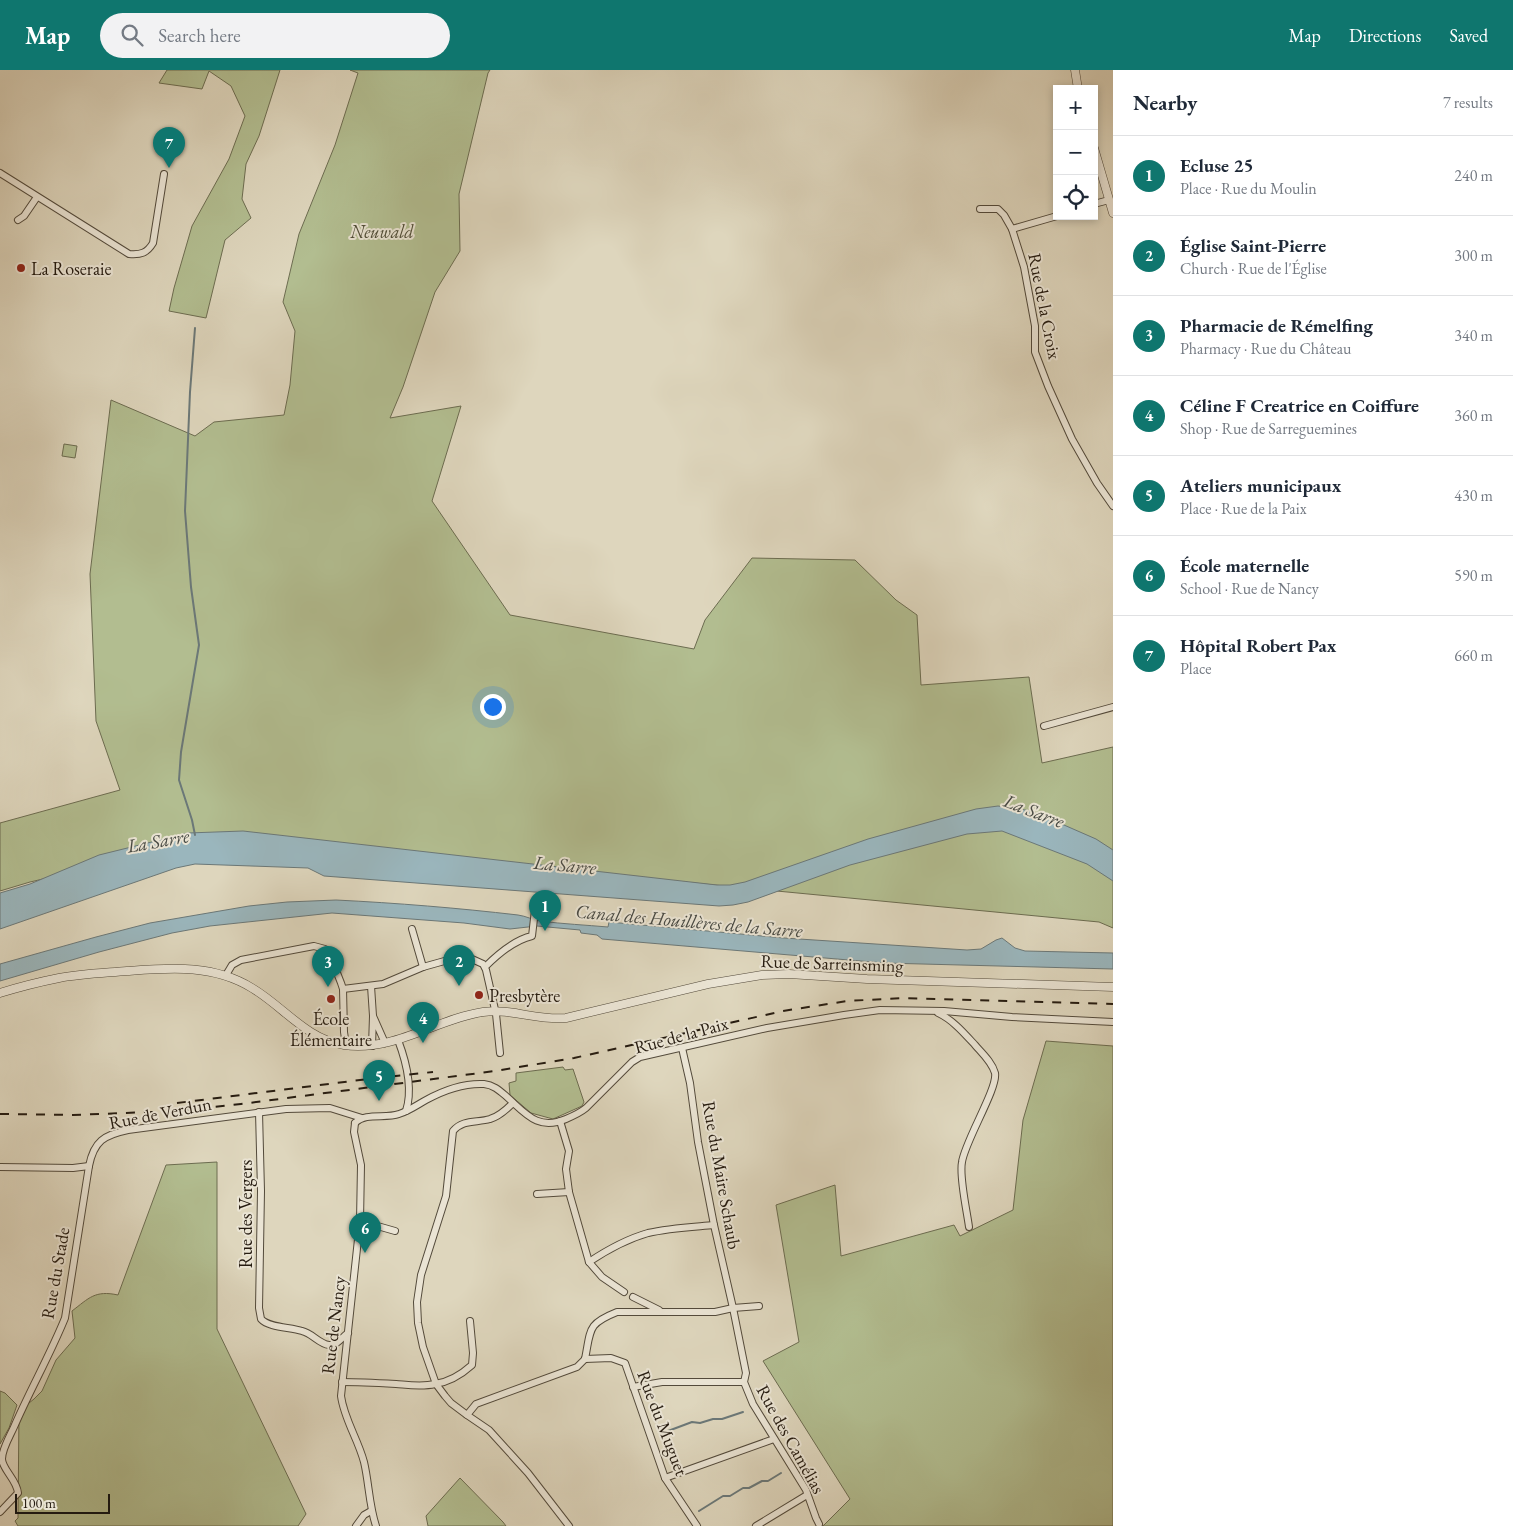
<!DOCTYPE html>
<html lang="en">
<head>
<meta charset="utf-8">
<style>
	body { margin:0; font-family:"EB Garamond",serif; background:#f2f2f3; color:#1f2937 }
	.controls { position:absolute; right:15px; top:15px; display:grid; overflow:hidden; border-radius:0px; box-shadow:0 2px 8px #0003 }
	.controls button { width:45px; height:45px; display:grid; place-items:center; padding:0; border:0; border-bottom:1px solid #e0e1e3; background:#fff; color:#1f2937; font:25px sans-serif }
	.scale { position:absolute; left:15px; bottom:12px; width:95px; box-sizing:border-box; padding-left:5px; border:2px solid #251b10; border-top:0; font-size:14px; line-height:18px; white-space:nowrap; color:#251b10; -webkit-text-stroke:4px #eae4d4; paint-order:stroke }
	.you { position:absolute; left:492px; top:636px; width:18px; height:18px; margin:-12px; border:4px solid #fff; border-radius:50%; background:#1a73e8; box-shadow:0 0 0 8px #1a73e833 }
	.badge { display:grid; place-items:center; width:32px; height:32px; border-radius:50%; background:#0f766e; color:#fff; font-size:16px; font-weight:700 }
	.pin { position:absolute; translate:-50% -41px; filter:drop-shadow(0 1px 2px #0008) }
	.pin::after { content:''; position:absolute; top:26px; width:18px; height:15px; background:inherit; clip-path:polygon(0 0,100% 0,50% 100%) }
	.list { margin:0; padding:0; list-style:none }
	h2 { display:flex; justify-content:space-between; align-items:center; height:65px; margin:0; padding:0 20px; font-size:21px }
	h2 small { font-size:16px; font-weight:400; color:#747a83 }
	.list li { display:grid; grid-template-columns:32px 1fr auto; gap:15px; align-items:center; box-sizing:border-box; height:80px; padding:0 20px; border-top:1px solid #e0e1e3 }
	.list b { display:block; font-size:19px; white-space:nowrap }
	.list p { margin:0; font-size:16px; white-space:nowrap; color:#747a83 }
	.list em { font-size:16px; font-style:normal; color:#747a83 }
	.icon { flex:none; width:28px; height:28px; fill:none; stroke:currentColor; stroke-width:2; stroke-linecap:round; stroke-linejoin:round }
	.map { position:relative; flex:none; width:1113px; height:1456px; overflow:hidden }
	header { display:flex; align-items:center; gap:30px; box-sizing:border-box; height:70px; padding:0 25px; background:#0f766e; color:#fff }
	header strong { font-size:24px }
	nav { display:flex; gap:28px; margin-inline-start:auto; font-size:18px }
	.search { width:350px; height:45px; background:#f2f2f3; display:flex; align-items:center; gap:12px; box-sizing:border-box; padding:0 18px; border-radius:28px; color:#747a83; font-size:19px }
	main { display:flex }
	aside { flex:1; background:#fff }
	.map>svg:first-child { display:block }
	.green { fill:#b2bd90; stroke:#6c6c50 }
	.water { fill:#9ab6bd; stroke:#6b7878 }
	.lines { fill:none; stroke-linecap:round; stroke-linejoin:round }
	.stream { stroke:#6b7878; stroke-width:2 }
	.minor-casing { stroke:#534a3b; stroke-width:8 }
	.tertiary-casing { stroke:#534a3b; stroke-width:9 }
	.minor { stroke:#eae4d4; stroke-width:6 }
	.tertiary { stroke:#eae4d4; stroke-width:8 }
	.rail { stroke:#251b10; stroke-width:2; stroke-dasharray:9 9; stroke-linecap:butt }
	.poi-dot { fill:#8f2418; stroke:#eae4d4; stroke-width:2 }
	.labels { text-anchor:middle; dominant-baseline:central; stroke-width:4; stroke-linejoin:round; paint-order:stroke }
	.park-label { font-size:18px; font-style:italic; fill:#4f4c36; stroke:#eae4d4 }
	.poi-label { font-size:18px; fill:#251b10; stroke:#eae4d4; text-anchor:start }
	.street-label { font-size:18px; fill:#251b10; stroke:#eae4d4 }
	.water-label { font-size:19px; font-style:italic; fill:#484a44; stroke:#eae4d4 }
</style>
</head>
<body>
<header>
<strong>Map</strong>
<div class="search"><svg class="icon" aria-label="search" viewBox="0 0 24 24"><circle cx="10" cy="10" r="6"/><path d="M15 15l6 6"/></svg>Search here</div>
<nav><a>Map</a><a>Directions</a><a>Saved</a></nav>
</header>
<main>
<div class="map">
<svg width="1113" height="1456" viewBox="0 0 1113 1456">
	<rect width="100%" height="100%" fill="#ded6bd"/>
	<filter id="stains"><feTurbulence type="fractalNoise" baseFrequency=".004" numOctaves="4"/><feColorMatrix values="0 0 0 0 .2 0 0 0 0 .09 0 0 0 0 .02 0 0 0 .5 -.17"/></filter>
	<radialGradient id="worn" r=".72"><stop offset=".6" stop-color="#630" stop-opacity="0"/><stop offset="1" stop-color="#630" stop-opacity=".3"/></radialGradient>
	<g class="green">
		<path d="M167,0h113l-21,66 -13,28 -4,35 9,19 -26,22 -19,78 -37,-7 5,-23 18,-62 37,-67 16,-43 -14,-30 -22,-15 -7,18 -43,-6z"/>
		<path d="M350,0h140l-2,3 -29,121 1,57 -25,41 -32,95 -13,31 71,-12 -29,95 78,114 184,34 11,-29 47,-62 103,2 41,40 21,15 4,70 108,-8 13,86 71,-16v181l-14,-6 -447,-43 -414,-45 -208,48 -30,9v-68l120,-33 -24,-69 -6,-147 21,-174 84,36 19,-14 70,-7 6,-30 5,-54 -12,-29 16,-68 36,-89 23,-72z"/>
		<path d="M64,374l13,2 -2,12 -13,-2z"/>
		<path d="M1046,971l67,5v480h-290l27,-27 -87,-138 36,-19 -23,-137 59,-20 6,71 113,-31 6,11 53,-26 10,-90z"/>
		<path d="M563,997l2,3 8,-1 11,33 -2,4 -29,13 -22,-6 -21,-18 -1,-12 7,-2v-8z"/>
		<path d="M217,1092v167l89,185 -8,12h-280l-3,-5 3,-3 1,-107 15,-12 8,-8 14,-31 19,-22 -3,-27c17,-13 23,-21 46,-16l48,-130z"/>
		<path d="M0,1321l5,2 12,12 -8,23 -9,16z"/>
		<path d="M460,1408l43,44 3,4h-78l-2,-10z"/>
	</g>
	<g class="water">
		<path d="M998,736l34,5 64,28 17,11v31l-26,-17 -85,-33 -35,3 -117,31 -102,37 -15,3 -14,1 -395,-30 -16,-8 -113,-4 -19,4 -176,61v-36l30,-9 69,-29 89,-22 55,-2 474,54h13l15,-3 123,-43 108,-30z"/>
		<path d="M336,830c61,3 122,8 182,15 8,1 15,5 22,6 23,3 46,4 68,6l1,-5 175,16 183,12 14,-1 15,-9 6,-2 13,10 10,3 88,2v16l-229,-6 -282,-24 -5,-4 -16,-2 -1,-3 -43,-4 -27,3 -46,-6 -132,-10 -122,13 -38,7 -73,19 -99,29v-17l96,-27 54,-14 99,-17 38,-4z"/>
	</g>
	<g class="lines">
		<g class="stream">
			<path d="M195,258l-5,64 -5,119 6,76 8,58 -18,107 -2,28 13,40 3,15"/>
			<path d="M660,1364l32,-12 8,1 13,-4h9l21,-7"/>
			<path d="M699,1441l24,-15h7l13,-8h6l13,-7h6l13,-8"/>
		</g>
		<g class="minor-casing">
			<g id="minor">
				<path d="M0,103l129,81c12,1 18,-1 24,-11l11,-69"/>
				<path d="M1094,134l15,-4"/>
				<path d="M980,139h18l6,6 8,14 12,38 11,59v26l13,34 24,53 25,44 16,23"/>
				<path d="M18,150l6,-4 13,-19"/>
				<path d="M1012,159l45,-13"/>
				<path d="M1044,656l69,-19"/>
				<path d="M412,859l11,38"/>
				<path d="M485,897c13,-13 29,-27 47,-31l3,-26"/>
				<path d="M226,905l6,-10 9,-5 73,-14 11,3 5,6 11,28 2,6 1,43 2,13"/>
				<path d="M371,916l2,30"/>
				<path d="M343,919l40,-5 40,-17 25,-7 11,-1h13l11,5 3,6 10,44 4,39"/>
				<path d="M938,943c15,7 26,20 37,32 7,8 17,17 20,28 3,15 -30,68 -33,89 -3,15 5,49 7,65"/>
				<path d="M398,970c8,21 15,49 8,71"/>
				<path d="M372,976l1,-30 12,27"/>
				<path d="M682,978l8,35 8,59 16,83 19,83 13,65 -2,9 9,22 53,86 10,28 3,6"/>
				<path d="M513,1033c-6,6 -15,14 -23,16 -13,4 -27,0 -37,12l-7,65 -25,79 -4,27 1,21 5,24 13,37 9,12 6,7 16,12 22,15 39,43 41,53"/>
				<path d="M259,1042l2,79 -2,117 2,11c8,9 30,8 41,12 10,2 17,13 27,14 8,1 13,-8 19,-12"/>
				<path d="M560,1051l9,30 -3,18 3,23 20,70 13,15 22,15"/>
				<path d="M355,1053c11,-11 30,-4 44,-9 10,-3 18,-9 27,-14 18,-10 37,-17 58,-16 10,1 16,7 23,13 19,17 31,34 59,22 7,-3 14,-6 20,-11l46,-46 8,-5 127,-29 77,-13 36,-5 64,1 68,6 101,5"/>
				<path d="M355,1053l-1,9 7,33 -1,56 -19,175c3,23 17,43 23,66 5,21 5,43 12,64"/>
				<path d="M0,1097l73,1 16,-2"/>
				<path d="M537,1124l32,-2"/>
				<path d="M360,1151l35,10"/>
				<path d="M589,1192c18,-12 38,-23 59,-29 21,-5 44,-6 66,-8"/>
				<path d="M633,1227l26,13"/>
				<path d="M585,1289l26,-1 14,5 40,115 32,48"/>
				<path d="M585,1289c6,-30 2,-35 32,-47h98l18,-4 26,-2"/>
				<path d="M342,1312c18,0 36,1 54,2 13,1 26,3 39,0 14,-2 27,-10 37,-19l1,-12 -3,-32"/>
				<path d="M633,1317l29,-5h82"/>
				<path d="M467,1345l9,-11 101,-37 8,-8"/>
				<path d="M665,1408l109,-39"/>
				<path d="M0,1442l18,-19c-1,-13 -16,-24 -16,-34 0,-10 8,-23 12,-32 16,-37 36,-72 51,-109l24,-152c5,-25 15,-31 39,-36l158,-21 44,-1 32,10"/>
				<path d="M356,1456l8,-11 7,-4"/>
				<path d="M756,1456l51,-31"/>
			</g>
		</g>
		<g class="tertiary-casing">
			<g id="tertiary">
				<path d="M1075,0l3,19"/>
				<path d="M1094,78l19,65"/>
				<path d="M0,923c19,-6 39,-11 59,-15 22,-4 45,-5 68,-7 43,-3 86,-7 125,17 32,19 54,51 92,57 51,7 92,-26 139,-33 28,-4 55,9 83,6l142,-34 54,-9 27,-1 78,5 246,8"/>
			</g>
		</g>
		<use href="#minor" class="minor"/>
		<use href="#tertiary" class="tertiary"/>
		<g class="rail">
			<path d="M177,1033l191,-24 65,-7"/>
			<path d="M0,1044l73,1 103,-4 65,-7 254,-33 79,-13 209,-47 64,-10 56,-3 210,6"/>
		</g>
	</g>
	<g class="poi-dot">
		<circle cx="21" cy="198" r="5"/>
		<circle cx="479" cy="925" r="5"/>
		<circle cx="331" cy="929" r="5"/>
	</g>
	<g class="labels">
		<g class="park-label">
			<text x="382" y="161">Neuwald</text>
		</g>
		<g class="poi-label">
			<text x="31" y="198">La Roseraie</text>
			<text x="489" y="925">Presbytère</text>
			<text x="331" y="948" text-anchor="middle">École<tspan x="331" dy="21">Élémentaire</tspan></text>
		</g>
		<g class="street-label">
			<text transform="translate(1045 236) rotate(79)">Rue de la Croix</text>
			<text transform="translate(832 893) rotate(2)">Rue de Sarreinsming</text>
			<text transform="translate(681 965) rotate(-15)">Rue de la Paix</text>
			<text transform="translate(160 1043) rotate(-11)">Rue de Verdun</text>
			<text transform="translate(722 1105) rotate(80)">Rue du Maire Schaub</text>
			<text transform="translate(245 1144) rotate(-90)">Rue des Vergers</text>
			<text transform="translate(55 1203) rotate(-80)">Rue du Stade</text>
			<text transform="translate(333 1255) rotate(-83)">Rue de Nancy</text>
			<text transform="translate(663 1353) rotate(69)">Rue du Muguet</text>
			<text transform="translate(791 1369) rotate(61)">Rue des Camélias</text>
		</g>
		<g class="water-label">
			<text transform="translate(1034 741) rotate(21)">La Sarre</text>
			<text transform="translate(158 771) rotate(-10)">La Sarre</text>
			<text transform="translate(565 795) rotate(5)">La Sarre</text>
			<text transform="translate(689 851) rotate(5)">Canal des Houillères de la Sarre</text>
		</g>
	</g>
	<rect width="100%" height="100%" filter="url(#stains)"/>
	<rect width="100%" height="100%" fill="url(#worn)"/>
</svg>
<div class="controls">
<button>+</button>
<button>−</button>
<button><svg class="icon" aria-label="locate" viewBox="0 0 24 24"><circle cx="12" cy="12" r="6"/><path d="M12 2v4M12 18v4M2 12h4M18 12h4"/></svg></button>
</div>
<div class="scale">100 m</div>
<div class="you"></div>
<div class="pin badge" style="left:545px;top:861px">1</div>
<div class="pin badge" style="left:459px;top:916px">2</div>
<div class="pin badge" style="left:328px;top:917px">3</div>
<div class="pin badge" style="left:423px;top:973px">4</div>
<div class="pin badge" style="left:379px;top:1031px">5</div>
<div class="pin badge" style="left:365px;top:1183px">6</div>
<div class="pin badge" style="left:169px;top:98px">7</div>
</div>
<aside>
<h2>Nearby<small>7 results</small></h2>
<ul class="list">
<li><span class="badge">1</span><div><b>Ecluse 25</b><p>Place · Rue du Moulin</p></div><em>240 m</em></li>
<li><span class="badge">2</span><div><b>Église Saint-Pierre</b><p>Church · Rue de l'Église</p></div><em>300 m</em></li>
<li><span class="badge">3</span><div><b>Pharmacie de Rémelfing</b><p>Pharmacy · Rue du Château</p></div><em>340 m</em></li>
<li><span class="badge">4</span><div><b>Céline F Creatrice en Coiffure</b><p>Shop · Rue de Sarreguemines</p></div><em>360 m</em></li>
<li><span class="badge">5</span><div><b>Ateliers municipaux</b><p>Place · Rue de la Paix</p></div><em>430 m</em></li>
<li><span class="badge">6</span><div><b>École maternelle</b><p>School · Rue de Nancy</p></div><em>590 m</em></li>
<li><span class="badge">7</span><div><b>Hôpital Robert Pax</b><p>Place</p></div><em>660 m</em></li>
</ul>
</aside>
</main>
</body>
</html>
